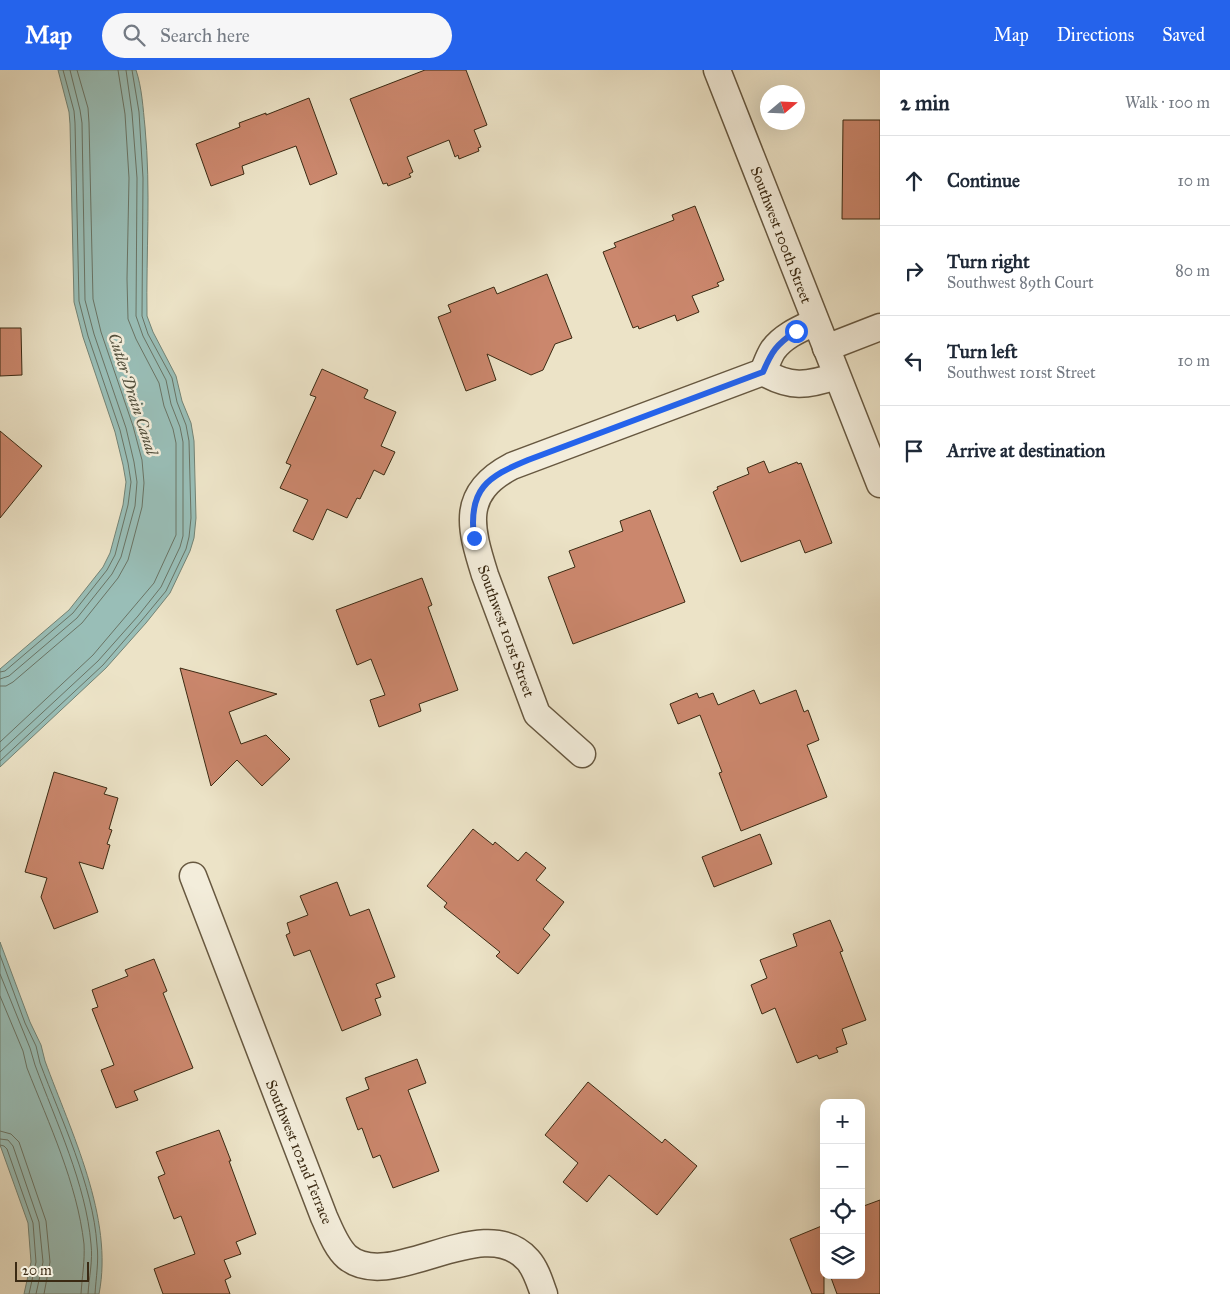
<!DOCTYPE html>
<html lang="en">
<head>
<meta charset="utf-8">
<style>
	body { margin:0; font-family:"IM FELL Great Primer",serif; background:#f6f6f7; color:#1f2937 }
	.controls { position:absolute; right:15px; bottom:15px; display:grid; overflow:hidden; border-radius:10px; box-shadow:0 5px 20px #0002 }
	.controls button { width:45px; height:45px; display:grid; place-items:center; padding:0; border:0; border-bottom:1px solid #e0e1e3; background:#fff; color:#1f2937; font:25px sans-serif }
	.compass { position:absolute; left:760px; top:15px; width:45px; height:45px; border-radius:50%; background:#fff; box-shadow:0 5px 20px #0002; rotate:71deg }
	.scale { position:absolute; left:15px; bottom:12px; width:74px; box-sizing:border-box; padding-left:5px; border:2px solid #3b2a13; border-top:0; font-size:14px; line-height:18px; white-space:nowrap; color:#3b2a13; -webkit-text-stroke:4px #f3eddb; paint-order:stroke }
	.stop { position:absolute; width:15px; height:15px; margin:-11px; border:4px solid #2563eb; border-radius:50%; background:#fff }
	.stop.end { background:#2563eb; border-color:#fff; box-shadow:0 1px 5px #0008 }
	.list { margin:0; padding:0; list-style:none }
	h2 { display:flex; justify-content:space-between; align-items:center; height:65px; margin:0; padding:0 20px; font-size:21px }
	h2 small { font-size:16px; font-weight:400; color:#747a83 }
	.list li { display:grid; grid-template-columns:32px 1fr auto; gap:15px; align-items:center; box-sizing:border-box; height:90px; padding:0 20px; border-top:1px solid #e0e1e3 }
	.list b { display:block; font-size:19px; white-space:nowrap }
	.list p { margin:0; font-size:16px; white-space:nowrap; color:#747a83 }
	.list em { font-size:16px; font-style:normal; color:#747a83 }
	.icon { flex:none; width:28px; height:28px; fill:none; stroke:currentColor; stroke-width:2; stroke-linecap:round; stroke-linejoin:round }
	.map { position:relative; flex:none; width:880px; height:1224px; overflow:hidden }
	header { display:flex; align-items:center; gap:30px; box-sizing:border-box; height:70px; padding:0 25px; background:#2563eb; color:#fff }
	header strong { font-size:24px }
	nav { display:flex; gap:28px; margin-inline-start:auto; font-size:18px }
	.search { width:350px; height:45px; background:#f6f6f7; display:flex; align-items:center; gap:12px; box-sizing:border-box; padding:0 18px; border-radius:28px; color:#747a83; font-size:19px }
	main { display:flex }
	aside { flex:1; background:#fff }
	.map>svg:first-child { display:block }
	.water { fill:#99beb7; stroke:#738375 }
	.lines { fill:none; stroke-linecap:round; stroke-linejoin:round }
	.shore { stroke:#6a7465; stroke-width:1 }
	.building { fill:#cb876d; stroke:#3b2a13 }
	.street-casing { stroke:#675840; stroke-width:29 }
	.street { stroke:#f3eddb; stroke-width:26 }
	.route { stroke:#2563eb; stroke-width:6 }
	.labels { text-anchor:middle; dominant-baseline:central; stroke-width:5; stroke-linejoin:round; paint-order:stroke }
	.street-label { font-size:15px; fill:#3b2a13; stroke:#f3eddb }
	.water-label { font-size:16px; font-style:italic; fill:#524f3c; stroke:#f3eddb }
</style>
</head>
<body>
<header>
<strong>Map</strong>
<div class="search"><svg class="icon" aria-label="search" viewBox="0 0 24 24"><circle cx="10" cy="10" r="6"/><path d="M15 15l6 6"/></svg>Search here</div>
<nav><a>Map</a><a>Directions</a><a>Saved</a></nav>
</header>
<main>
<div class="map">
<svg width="880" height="1224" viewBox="0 0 880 1224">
	<rect width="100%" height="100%" fill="#ece3c7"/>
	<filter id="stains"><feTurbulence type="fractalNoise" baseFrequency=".004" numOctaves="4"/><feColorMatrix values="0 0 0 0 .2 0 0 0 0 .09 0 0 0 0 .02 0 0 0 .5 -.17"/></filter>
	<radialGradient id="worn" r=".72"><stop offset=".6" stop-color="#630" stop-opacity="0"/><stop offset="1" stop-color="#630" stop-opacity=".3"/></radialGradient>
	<g class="water">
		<path d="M58,0h78c6,18 7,38 9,57 6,63 1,126 2,189l6,16 23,44 6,25 9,22 3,18 2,77 -2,20 -4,13 -20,42 -24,30 -40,45 -106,99v-98l69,-59 34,-43 7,-14 13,-48 3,-23 -3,-17 -8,-33 -32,-95 -9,-35 -4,-178 -1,-12z"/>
		<path d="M0,872l30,80 11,23 4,16c26,71 69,157 54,233h-75l7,-32 -3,-39 -28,-78z"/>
	</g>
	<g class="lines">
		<g class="shore">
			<path d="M0,602l5,-1 68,-58 34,-43 8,-15 13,-50 3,-23 -3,-19 -8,-33 -32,-94 -9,-35 -4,-178 -1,-12 -11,-41"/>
			<path d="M0,609l9,-3 68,-58 35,-44 9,-17 14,-51 2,-24 -3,-20 -8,-34 -32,-94 -9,-34 -3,-177 -2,-13 -10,-40"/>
			<path d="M0,616h6l7,-4 69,-59 36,-45 10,-18 14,-53 2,-24 -2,-23 -9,-34 -32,-94 -8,-33 -4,-176 -1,-15 -11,-38"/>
			<path d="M0,672l93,-87 61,-72 22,-48v-92l-3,-14 -9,-23 -5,-23 -23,-44 -8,-20 -1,-40 2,-101 -4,-64 -7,-44"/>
			<path d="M0,682l98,-91 40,-45 23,-29 19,-40 3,-11v-94l-3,-15 -9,-23 -5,-24 -23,-44 -7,-20 1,-138 -5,-65 -6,-43"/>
			<path d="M0,691l103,-96 39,-45 24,-29 20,-42 3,-12 2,-19 -2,-77 -3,-16 -9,-23 -5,-24 -24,-44 -6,-18 1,-138 -4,-66 -7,-42"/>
			<path d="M0,885l25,68 11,23 4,17c21,56 53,122 57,182 2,16 -1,32 -2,49"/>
			<path d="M0,904l30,74 5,17c21,57 51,119 56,179 2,17 -2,33 -3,50"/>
			<path d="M0,926l23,55 4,17c22,56 50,115 57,176 1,17 -2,33 -3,50"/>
			<path d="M0,1061l11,3 8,8 27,79 4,41 -6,32"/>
			<path d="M0,1069l8,1 5,6 26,76 4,40 -7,32"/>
			<path d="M0,1075l4,1 3,3 26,74 3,39 -7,32"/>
		</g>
	</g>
	<g class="building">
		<path d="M425,0h41l21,55 -13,5 7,17 -3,1 1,3 -20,8 -1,-4 -3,2 -6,-17 -42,17 6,15 -4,2 2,3 -23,9 -1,-3 -4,1 -33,-85z"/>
		<path d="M309,28l28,76 -27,11 -14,-39 -54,20 2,8 -33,12 -15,-42 44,-17 -1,-4 27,-10v2z"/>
		<path d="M843,50h37v99h-38z"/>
		<path d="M695,136l29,74 -7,3 2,3 -27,10 7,16 -22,9 -2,-6 -36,14 -1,-3 -5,2 -30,-76 13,-5 -2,-4 60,-23 -2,-5z"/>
		<path d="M547,204l25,64 -17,6 -12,26 -12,5 -44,-21 9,26 -30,11 -28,-74 13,-5 -3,-7 46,-18 3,7z"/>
		<path d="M0,258h21l1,47 -22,1z"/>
		<path d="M322,299l46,21 -4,8 32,14 -15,34 14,6 -11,23 -10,-5 -14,29 -3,-1 -10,20 -20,-9 -14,31 -20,-9 15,-31 -28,-12 11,-23 -5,-2 30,-66 -6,-2z"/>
		<path d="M0,361l42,35 -42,52z"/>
		<path d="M764,391l5,12 28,-11 1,2 3,-1 31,80 -27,10 -5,-13 -59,22 -28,-70 5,-3 -1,-2 32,-13 -2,-6z"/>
		<path d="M650,440l35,92 -112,42 -25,-67 27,-10 -6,-16 54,-20 -3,-10z"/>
		<path d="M422,508l10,27 -4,2 30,83 -39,14 2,7 -42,16 -9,-27 15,-5 -14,-36 -14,6 -21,-55z"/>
		<path d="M180,598l97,26 -48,18 12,32 25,-9 24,24 -28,27 -25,-26 -26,26z"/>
		<path d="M754,620l6,14 36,-14 8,22 4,-2 11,30 -12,5 20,52 -86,34 -22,-58 3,-1 -22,-57 -22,9 -8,-20 27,-11 2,5 14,-5 5,12z"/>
		<path d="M54,702l53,16 -3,6 14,4 -9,31 3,1 -5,14 3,1 -7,24 -24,-7 19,50 -44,17 -13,-32 6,-19 -22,-6z"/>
		<path d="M473,759l20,16 2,-3 23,19 8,-9 20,16 -10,12 28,22 -21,27 7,6 -32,39 -22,-18 4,-4 -56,-45 3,-4 -20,-17z"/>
		<path d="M760,764l12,30 -58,23 -12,-30z"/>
		<path d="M337,812l13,34 19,-7 26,68 -19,7 5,13 -6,2 6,16 -39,16 -32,-81 -16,6 -8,-21 4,-2 -3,-10 21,-8 -8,-19z"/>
		<path d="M830,850l13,31 -3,1 26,68 -24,9 5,15 -11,4 2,4 -19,7 -2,-4 -20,8 -22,-55 -13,6 -11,-29 16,-7 -7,-18 37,-14 -4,-12z"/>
		<path d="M154,889l13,32 -4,2 30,75 -59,23 4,9 -22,8 -15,-38 13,-5 -22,-56 6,-2 -6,-17 36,-14 -3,-6z"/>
		<path d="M417,989l9,24 -18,7 31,81 -46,17 -13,-33 -7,3 -11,-30 -4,2 -12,-32 23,-9 -4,-11z"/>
		<path d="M588,1012l74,61 3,-4 32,27 -40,49 -48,-40 -22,27 -24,-20 15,-19 -33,-28z"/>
		<path d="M219,1060l12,31h-2l27,73 -20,8 5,12 -17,6 7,17 -6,3 5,14h-67l-9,-25 41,-15 -14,-38 -7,3 -16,-42 7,-3 -9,-22z"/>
		<path d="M880,1130v94h-43l-7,-19h31v-68z"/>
		<path d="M824,1155v69h-12l-22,-55z"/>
	</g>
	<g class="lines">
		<g class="street-casing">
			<g id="street">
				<path d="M717,0l163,414"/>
				<path d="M826,278l54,-21"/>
				<path d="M763,302c27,16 44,14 73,4"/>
				<path d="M763,302c3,-7 6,-16 10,-22 10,-14 27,-21 42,-28"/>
				<path d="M582,684l-45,-40 -52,-139c-15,-48 -25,-82 27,-109l251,-94"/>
				<path d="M193,806l131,341c6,13 12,30 23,40 45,37 136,-48 181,3 8,9 12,23 16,34"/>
			</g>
		</g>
		<use href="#street" class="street"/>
	</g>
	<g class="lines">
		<path class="route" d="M474,468c-6,-49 13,-61 54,-78l235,-88c9,-21 13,-27 33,-41"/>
	</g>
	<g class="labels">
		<g class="street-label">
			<text transform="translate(781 165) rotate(69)">Southwest 100th Street</text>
			<text transform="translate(506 561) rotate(70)">Southwest 101st Street</text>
			<text transform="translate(299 1082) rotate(68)">Southwest 102nd Terrace</text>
		</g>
		<g class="water-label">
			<text transform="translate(133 324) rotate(72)">Cutler Drain Canal</text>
		</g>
	</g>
	<rect width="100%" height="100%" filter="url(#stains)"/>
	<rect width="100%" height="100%" fill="url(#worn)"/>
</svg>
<div class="controls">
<button>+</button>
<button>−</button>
<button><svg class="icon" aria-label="locate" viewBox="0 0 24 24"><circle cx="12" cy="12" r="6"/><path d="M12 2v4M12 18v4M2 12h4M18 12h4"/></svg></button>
<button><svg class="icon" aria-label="layers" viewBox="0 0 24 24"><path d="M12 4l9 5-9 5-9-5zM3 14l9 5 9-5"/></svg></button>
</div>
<svg class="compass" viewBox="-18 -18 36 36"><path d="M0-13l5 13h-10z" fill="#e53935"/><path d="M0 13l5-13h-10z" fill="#747a83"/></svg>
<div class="scale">20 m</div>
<div class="stop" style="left:796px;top:261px"></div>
<div class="stop end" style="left:474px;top:468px"></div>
</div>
<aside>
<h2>2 min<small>Walk · 100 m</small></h2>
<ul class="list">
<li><svg class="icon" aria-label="ahead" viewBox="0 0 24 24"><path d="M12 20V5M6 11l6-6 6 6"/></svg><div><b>Continue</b></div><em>10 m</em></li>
<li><svg class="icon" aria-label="right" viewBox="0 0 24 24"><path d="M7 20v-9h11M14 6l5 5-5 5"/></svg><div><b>Turn right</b><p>Southwest 89th Court</p></div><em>80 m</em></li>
<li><svg class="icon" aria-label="left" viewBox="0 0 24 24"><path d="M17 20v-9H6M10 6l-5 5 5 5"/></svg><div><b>Turn left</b><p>Southwest 101st Street</p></div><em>10 m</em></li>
<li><svg class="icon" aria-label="arrive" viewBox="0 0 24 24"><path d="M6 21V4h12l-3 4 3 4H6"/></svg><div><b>Arrive at destination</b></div></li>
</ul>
</aside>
</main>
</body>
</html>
